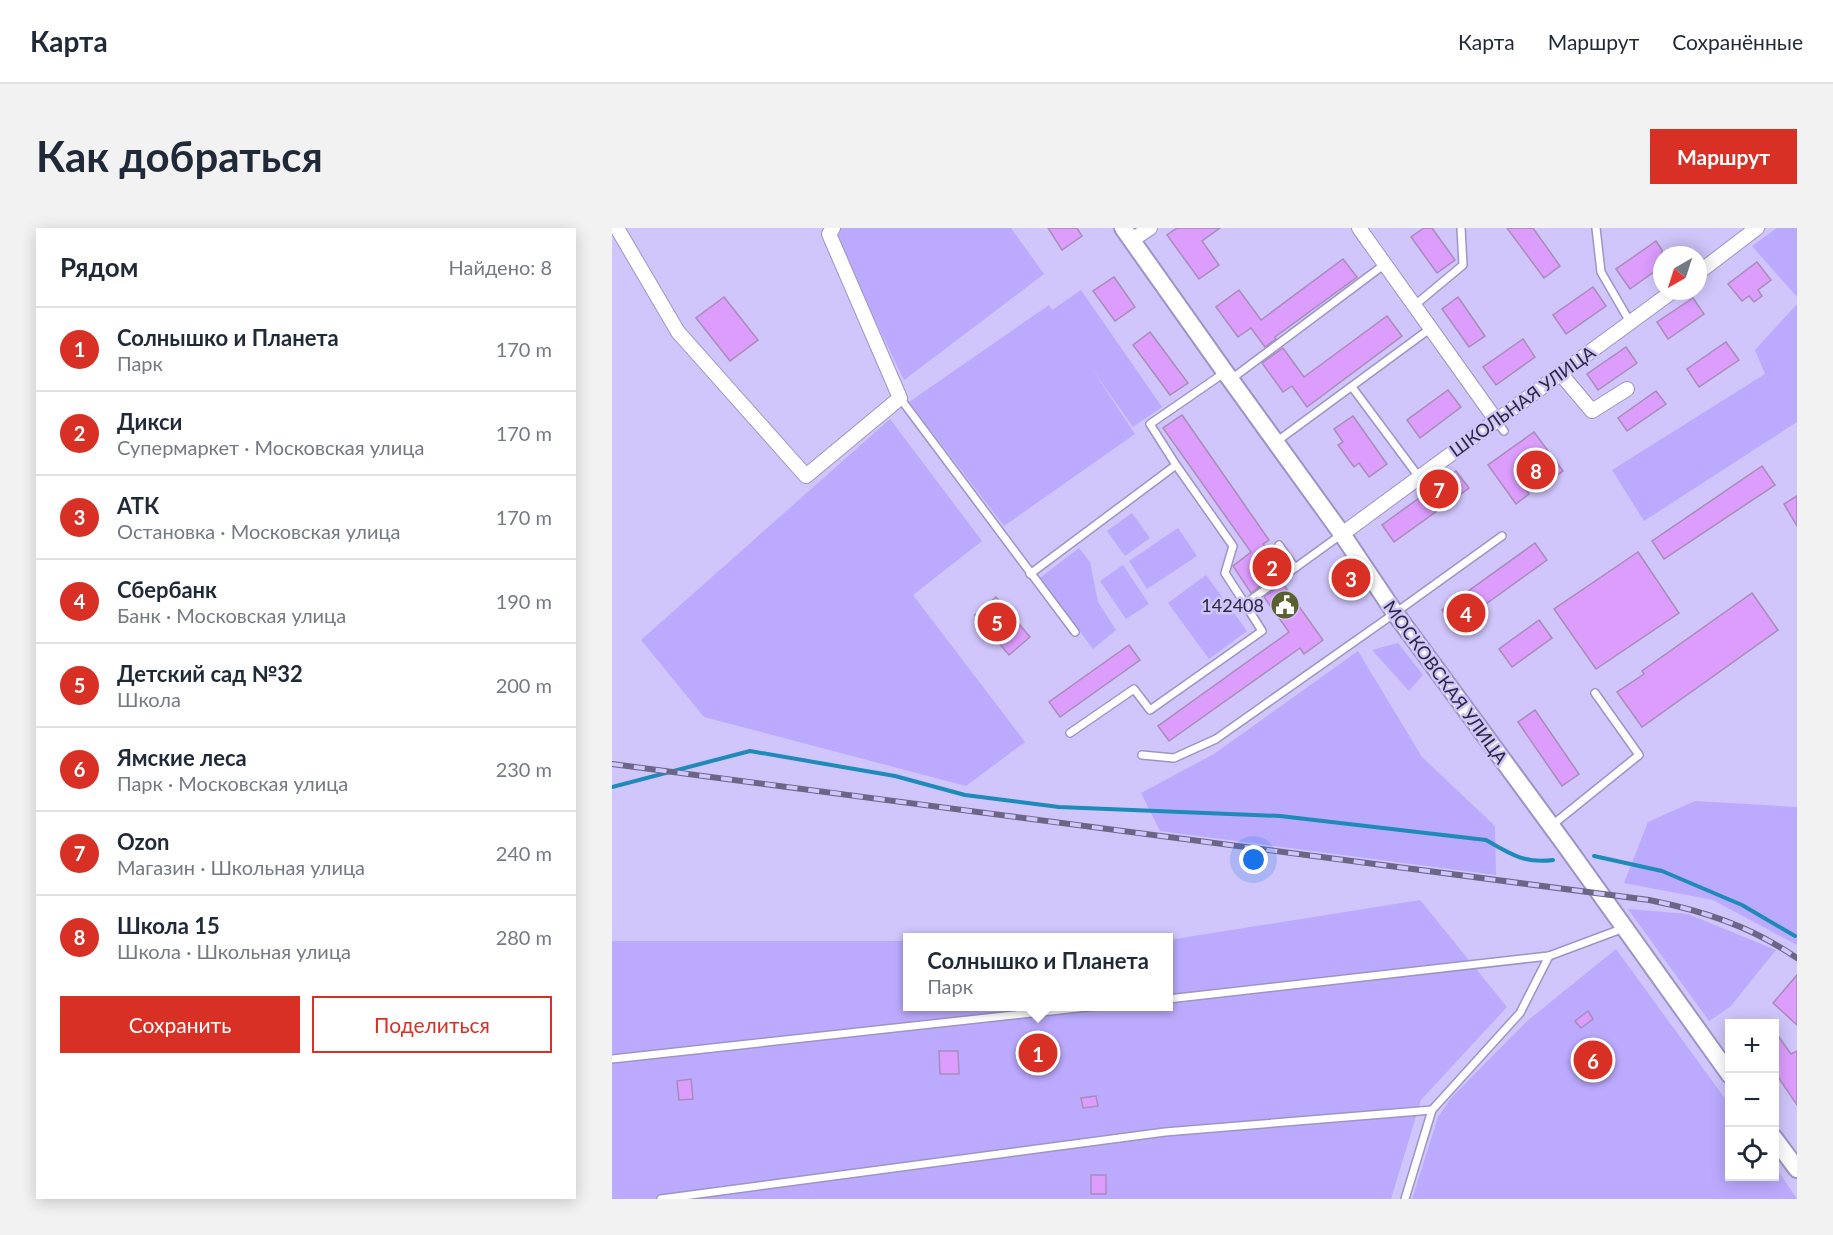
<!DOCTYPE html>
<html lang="ru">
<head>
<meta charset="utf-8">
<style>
	body { margin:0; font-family:Lato,sans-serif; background:#f2f2f3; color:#1f2937 }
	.controls { position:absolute; right:18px; bottom:18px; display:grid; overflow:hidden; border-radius:0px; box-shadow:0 3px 15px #0003 }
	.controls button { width:54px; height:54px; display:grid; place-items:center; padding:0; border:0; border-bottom:2px solid #e0e1e3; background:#fff; color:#1f2937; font:30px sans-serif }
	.compass { position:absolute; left:1041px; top:18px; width:54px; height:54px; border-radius:50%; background:#fff; box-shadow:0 3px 15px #0003; rotate:219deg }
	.you { position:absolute; left:642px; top:632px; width:21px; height:21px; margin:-15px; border:4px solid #fff; border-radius:50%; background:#1a73e8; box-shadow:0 0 0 9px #1a73e833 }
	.badge { display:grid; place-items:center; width:39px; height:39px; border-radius:50%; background:#d93025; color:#fff; font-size:20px; font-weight:700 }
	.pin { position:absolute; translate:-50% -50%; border:3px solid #fff; box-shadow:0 2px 6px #0006 }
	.popup { position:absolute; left:291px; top:705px; width:270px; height:78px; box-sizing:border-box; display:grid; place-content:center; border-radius:0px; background:#fff; filter:drop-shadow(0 2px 4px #0005); font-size:20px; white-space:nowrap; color:#747a83 }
	.popup b { font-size:22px; color:#1f2937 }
	.popup::after { content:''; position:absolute; left:50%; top:100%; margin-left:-12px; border:12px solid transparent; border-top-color:#fff }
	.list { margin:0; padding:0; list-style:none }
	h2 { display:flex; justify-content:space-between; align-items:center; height:78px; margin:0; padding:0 24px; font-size:26px }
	h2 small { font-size:20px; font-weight:400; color:#747a83 }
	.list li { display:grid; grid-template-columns:39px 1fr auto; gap:18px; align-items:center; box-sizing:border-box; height:84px; padding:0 24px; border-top:2px solid #e0e1e3 }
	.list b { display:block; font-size:22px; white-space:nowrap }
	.list p { margin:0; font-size:20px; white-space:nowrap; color:#747a83 }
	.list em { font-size:20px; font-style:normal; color:#747a83 }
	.actions { display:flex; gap:12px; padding:18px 24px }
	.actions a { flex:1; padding:14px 0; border:2px solid #d93025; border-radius:0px; text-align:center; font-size:21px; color:#d93025 }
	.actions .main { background:#d93025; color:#fff }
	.icon { flex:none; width:33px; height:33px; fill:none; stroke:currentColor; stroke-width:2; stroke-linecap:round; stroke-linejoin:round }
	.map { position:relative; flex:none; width:1185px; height:971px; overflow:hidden; border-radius:0px }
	header { display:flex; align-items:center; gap:36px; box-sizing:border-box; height:84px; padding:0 30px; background:#fff; border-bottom:2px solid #e0e1e3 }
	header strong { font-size:28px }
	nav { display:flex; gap:33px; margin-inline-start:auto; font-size:21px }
	.intro { display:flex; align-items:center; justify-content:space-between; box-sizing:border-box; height:144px; padding:0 36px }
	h1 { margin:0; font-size:42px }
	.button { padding:15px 27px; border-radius:0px; background:#d93025; color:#fff; font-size:21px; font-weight:700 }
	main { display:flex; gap:36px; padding:0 36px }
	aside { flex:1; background:#fff; border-radius:0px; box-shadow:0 3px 15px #0003 }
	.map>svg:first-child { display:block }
	.green { fill:#bcaafe }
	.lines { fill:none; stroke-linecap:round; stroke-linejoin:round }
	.stream { stroke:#1d8aba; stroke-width:4 }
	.building { fill:#dc9dfd; stroke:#a98cb9; stroke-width:1.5 }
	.service-casing { stroke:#9e94c6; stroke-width:10 }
	.minor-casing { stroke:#9e94c6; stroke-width:16 }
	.tertiary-casing { stroke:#9e94c6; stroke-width:20 }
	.service { stroke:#fff; stroke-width:7 }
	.minor { stroke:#fff; stroke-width:14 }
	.tertiary { stroke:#fff; stroke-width:16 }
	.rail-casing { stroke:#6b6586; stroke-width:6 }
	.rail { stroke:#d0c6fb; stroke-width:4; stroke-dasharray:11; stroke-linecap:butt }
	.labels { text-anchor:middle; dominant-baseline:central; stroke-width:5; stroke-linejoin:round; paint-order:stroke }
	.street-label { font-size:18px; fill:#2c283c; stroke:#d0c6fb }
	.poi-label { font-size:18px; fill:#2c283c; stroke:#d0c6fb; text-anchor:end }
</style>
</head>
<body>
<header>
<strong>Карта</strong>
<nav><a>Карта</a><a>Маршрут</a><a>Сохранённые</a></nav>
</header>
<div class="intro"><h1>Как добраться</h1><a class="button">Маршрут</a></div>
<main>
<aside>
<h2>Рядом<small>Найдено: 8</small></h2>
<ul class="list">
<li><span class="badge">1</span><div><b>Солнышко и Планета</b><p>Парк</p></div><em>170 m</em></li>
<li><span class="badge">2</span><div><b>Дикси</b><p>Супермаркет · Московская улица</p></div><em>170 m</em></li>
<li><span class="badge">3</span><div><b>АТК</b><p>Остановка · Московская улица</p></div><em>170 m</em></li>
<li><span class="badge">4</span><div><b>Сбербанк</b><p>Банк · Московская улица</p></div><em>190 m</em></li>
<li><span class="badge">5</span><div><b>Детский сад №32</b><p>Школа</p></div><em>200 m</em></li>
<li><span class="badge">6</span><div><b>Ямские леса</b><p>Парк · Московская улица</p></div><em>230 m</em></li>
<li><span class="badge">7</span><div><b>Ozon</b><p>Магазин · Школьная улица</p></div><em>240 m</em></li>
<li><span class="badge">8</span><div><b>Школа 15</b><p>Школа · Школьная улица</p></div><em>280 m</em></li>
</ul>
<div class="actions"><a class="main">Сохранить</a><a>Поделиться</a></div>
</aside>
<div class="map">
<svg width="1185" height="971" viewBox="0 0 1185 971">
	<rect width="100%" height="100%" fill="#d0c6fb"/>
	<g class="green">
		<path d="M225,0h174l33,46 -140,106 -71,-146z"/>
		<path d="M1165,0h20v69l-45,-51z"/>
		<path d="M469,62l81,117 -29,20 -43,-61 45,68 -131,92 -95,-124 140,-97 3,5z"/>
		<path d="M1185,76v118l-153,99 -32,-51 153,-96 -10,-24z"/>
		<path d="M278,191l92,122 -69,54 112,147 -59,44 -262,-69 -63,-77z"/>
		<path d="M520,285l18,25 -25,18 -18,-25z"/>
		<path d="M566,300l19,28 -50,33 -18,-28z"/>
		<path d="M467,320l11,14 8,40 18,28 -23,19 -53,-71z"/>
		<path d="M511,337l26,39 -23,15 -26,-38z"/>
		<path d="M594,347l41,56 -38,28 -41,-56z"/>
		<path d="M786,415l25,32 -14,16 -37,-41z"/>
		<path d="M746,423l64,106 73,69 1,49 -336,-44 -19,-38 73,-39z"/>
		<path d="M1083,573l102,6v138l-84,-45 -89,-17 24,-61z"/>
		<path d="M808,672l87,107 -86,93 -30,99h-779v-258h295l1,65h260l1,-66z"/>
		<path d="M1016,681l60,5 88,36 -46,57 -21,14z"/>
		<path d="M1004,721l113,155 1,72h44l1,-10 22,33h-385l26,-82 13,-19 75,-76z"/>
	</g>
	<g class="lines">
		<g class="stream">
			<path d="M0,559l138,-36 145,25 70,19 94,12 221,9 206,24c24,14 39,24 67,20"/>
			<path d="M982,628l68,15 80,34 53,31"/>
		</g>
	</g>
	<g class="building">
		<path d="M436,0h29l5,8 -20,14z"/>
		<path d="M565,0h43l-18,13 17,24 -20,14 -32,-44z"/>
		<path d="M812,0h8l23,32 -18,13 -26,-36z"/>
		<path d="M895,0h26l27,38 -16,12z"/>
		<path d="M1044,13l6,9v16l-32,23 -14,-20z"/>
		<path d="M731,31l14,18 -82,60 1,2 -11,8 -14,-19 -13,9 -22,-30 23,-17 22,30z"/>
		<path d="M1145,34l14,18 -13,10 4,6 -8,6 -5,-6 -7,5 -14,-17z"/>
		<path d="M502,49l21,30 -20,14 -22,-30z"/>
		<path d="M981,59l13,19 -40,28 -13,-19z"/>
		<path d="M112,69l34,43 -28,21 -34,-43z"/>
		<path d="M846,69l27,39 -16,11 -27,-38z"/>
		<path d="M1081,70l11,16 -36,25 -11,-17z"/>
		<path d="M775,88l15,20 -95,71 -15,-21 -9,6 -21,-29 21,-15 21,29z"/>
		<path d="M538,104l38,51 -18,12 -37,-50z"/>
		<path d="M911,111l12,18 -39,28 -13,-18z"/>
		<path d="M1114,114l13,18 -40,27 -12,-18z"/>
		<path d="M1014,119l11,16 -39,27 -11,-16z"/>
		<path d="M836,162l13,17 -41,31 -13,-18z"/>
		<path d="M1044,163l10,13 -39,27 -9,-13z"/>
		<path d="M570,187l87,125 -6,4 19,26 -31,23 -18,-27 18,-14 -88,-124z"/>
		<path d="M741,188l34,48 -18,13 -10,-14 -5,4 -16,-22 5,-3 -9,-13z"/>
		<path d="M922,204l29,39 -14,10 -14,-20 -19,14 13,19 -13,10 -28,-39z"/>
		<path d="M1150,238l13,19 -111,74 -12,-18z"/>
		<path d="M844,243l13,17 -75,54 -12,-17z"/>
		<path d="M1185,268v30l-13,-22z"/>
		<path d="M923,315l12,17 -93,67 -12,-17z"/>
		<path d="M1026,324l41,61 -83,56 -42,-60z"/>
		<path d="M671,356l40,56 -19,14 -4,-6 -131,93 -11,-15 131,-94 -25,-35z"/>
		<path d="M1140,365l26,37 -136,97 -25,-35 27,-18 -2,-3z"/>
		<path d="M384,369l34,40 -21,18 -34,-40z"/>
		<path d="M927,392l13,18 -40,29 -13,-18z"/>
		<path d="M517,417l11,15 -80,57 -11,-15z"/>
		<path d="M923,482l44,64 -17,12 -44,-64z"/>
		<path d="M1185,747v50l-24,-22z"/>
		<path d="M976,783l5,8 -12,9 -6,-7z"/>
		<path d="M1162,802l17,24 6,-3v54l-23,-34v-5l4,-3 -4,-6z"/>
		<path d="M327,823h19l1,23h-19z"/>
		<path d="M79,851l2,20 -14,1 -2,-19z"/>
		<path d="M484,868l2,10 -15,2 -2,-10z"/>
		<rect x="479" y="947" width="15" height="19"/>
	</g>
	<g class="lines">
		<g class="service-casing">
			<g id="service">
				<path d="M984,0l5,44 29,50"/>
				<path d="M803,77l48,-40 -2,-37"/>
				<path d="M612,145l-74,51 26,41 57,81 -8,27 20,31 97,-70"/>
				<path d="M618,152l155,-116"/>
				<path d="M740,159l67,90"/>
				<path d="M288,170l175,234"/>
				<path d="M884,192l8,11"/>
				<path d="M664,214l155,-114"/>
				<path d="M667,317l16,23"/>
				<path d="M418,346l146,-109"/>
				<path d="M458,505l64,-44 16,21 112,-79 -17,-27"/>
				<path d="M530,527l32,3 42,-19 179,-126 107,-77"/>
				<path d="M939,598l88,-71 -44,-62"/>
				<path d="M556,771l381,-43 75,-28"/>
				<path d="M0,831l484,-53"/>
				<path d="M49,971l504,-67 267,-22"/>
				<path d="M793,971l27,-89 88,-97 29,-57"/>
			</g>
		</g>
		<g class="minor-casing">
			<g id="minor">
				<path d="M5,0l61,104 128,144 94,-78 -71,-164 4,-6"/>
				<path d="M747,0l137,192"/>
				<path d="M520,12l18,-12"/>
				<path d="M1086,45l59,-45"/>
				<path d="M948,145l32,38 35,-22"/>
				<path d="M730,306l331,-243"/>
			</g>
		</g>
		<g class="tertiary-casing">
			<g id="tertiary">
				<path d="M511,0l102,144 117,162 53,79 171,233 164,229"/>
				<path d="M1162,910l23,31"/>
			</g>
		</g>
		<use href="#service" class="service"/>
		<use href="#minor" class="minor"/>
		<use href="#tertiary" class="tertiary"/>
		<g class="rail-casing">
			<path id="rail" d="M0,536l1037,136c55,11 101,26 148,58"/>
		</g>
		<use href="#rail" class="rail"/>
	</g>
	<defs>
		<g id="civic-disc" transform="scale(1.5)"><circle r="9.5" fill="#5b602e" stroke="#d0c6fb"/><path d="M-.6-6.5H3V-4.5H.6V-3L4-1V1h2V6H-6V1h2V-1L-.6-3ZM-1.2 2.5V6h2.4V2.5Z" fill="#fff"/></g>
	</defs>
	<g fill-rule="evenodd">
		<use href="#civic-disc" x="673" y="377"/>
	</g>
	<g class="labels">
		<g class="street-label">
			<text transform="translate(910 173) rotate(-36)">ШКОЛЬНАЯ УЛИЦА</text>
			<text transform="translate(834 454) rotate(54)">МОСКОВСКАЯ УЛИЦА</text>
		</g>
		<g class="poi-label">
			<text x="652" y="377">142408</text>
		</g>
	</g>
</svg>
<div class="controls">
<button>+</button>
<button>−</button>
<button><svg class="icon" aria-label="locate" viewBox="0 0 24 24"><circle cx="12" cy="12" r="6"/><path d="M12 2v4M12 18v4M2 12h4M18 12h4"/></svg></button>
</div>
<svg class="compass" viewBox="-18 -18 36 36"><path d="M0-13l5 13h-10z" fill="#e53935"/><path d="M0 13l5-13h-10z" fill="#747a83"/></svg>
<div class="you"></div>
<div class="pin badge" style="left:426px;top:825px">1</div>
<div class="popup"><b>Солнышко и Планета</b>Парк</div>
<div class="pin badge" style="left:660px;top:339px">2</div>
<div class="pin badge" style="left:739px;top:350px">3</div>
<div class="pin badge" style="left:854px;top:385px">4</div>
<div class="pin badge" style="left:385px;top:394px">5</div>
<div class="pin badge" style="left:981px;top:832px">6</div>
<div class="pin badge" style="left:827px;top:261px">7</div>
<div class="pin badge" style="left:924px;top:242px">8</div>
</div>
</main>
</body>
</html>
